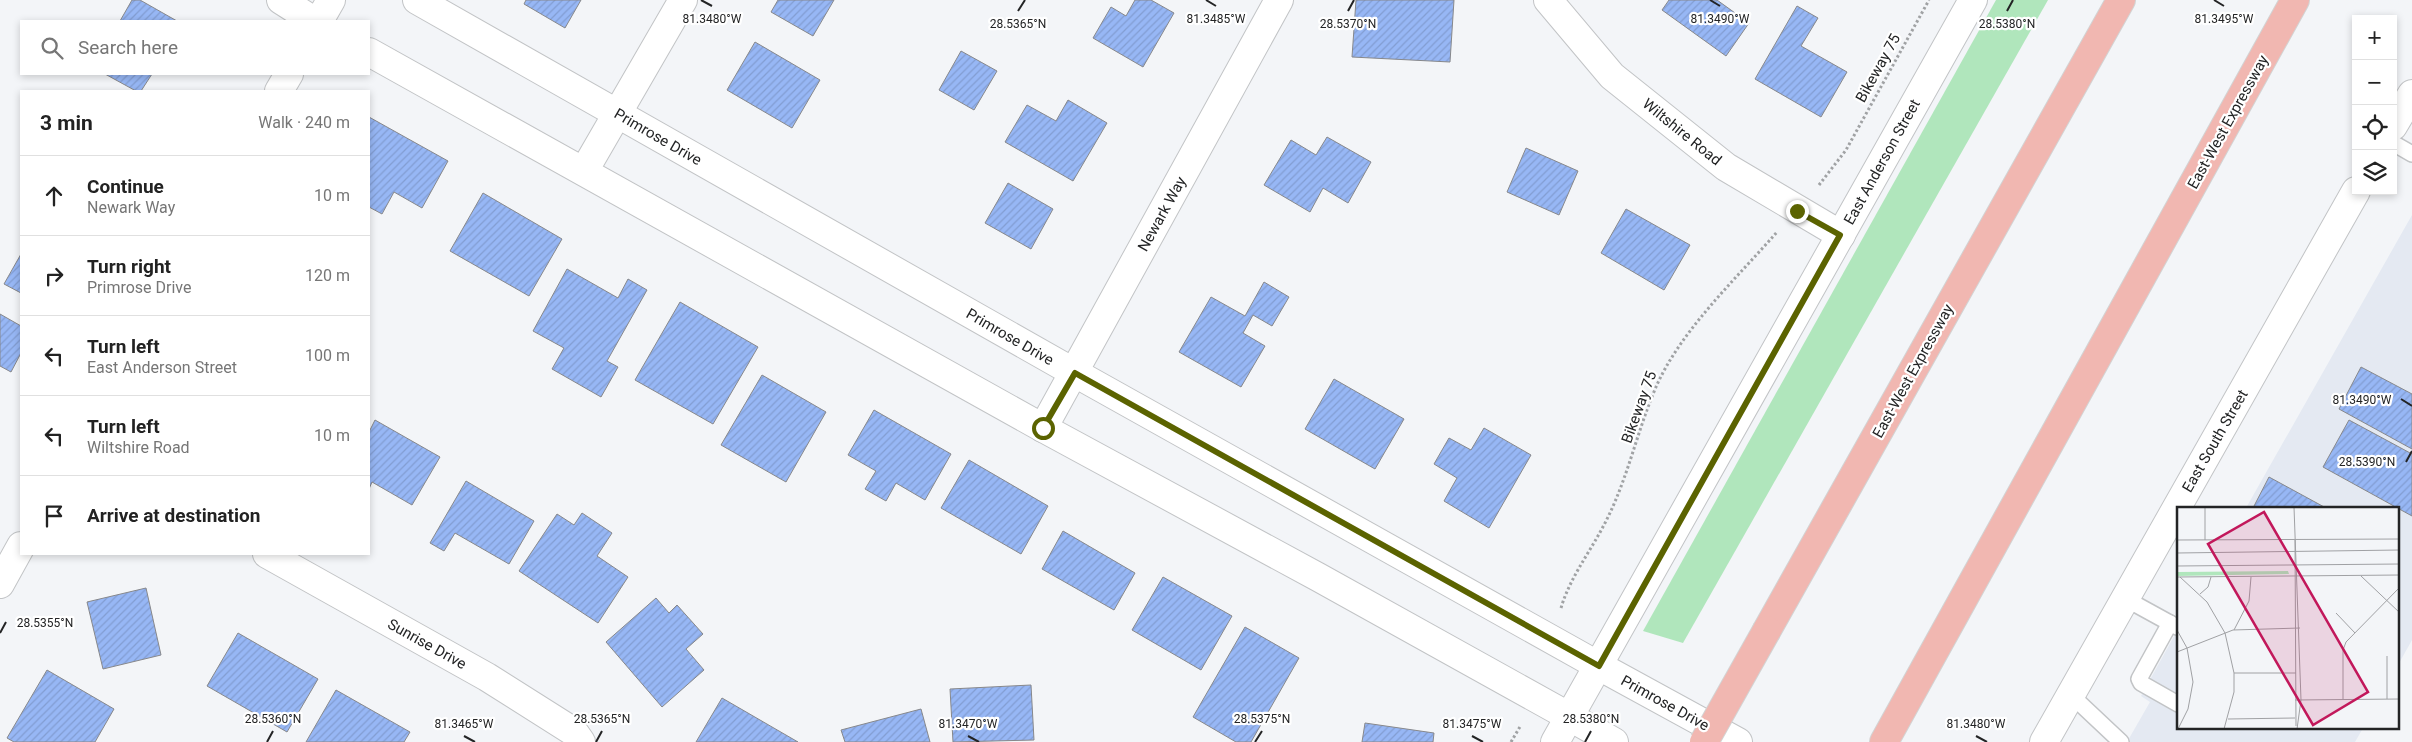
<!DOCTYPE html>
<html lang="en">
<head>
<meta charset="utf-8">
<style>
	body { margin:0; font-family:Roboto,sans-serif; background:#f2f2f2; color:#222 }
	.controls { position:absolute; right:15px; top:15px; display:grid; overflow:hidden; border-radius:0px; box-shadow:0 2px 8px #0003 }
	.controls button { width:45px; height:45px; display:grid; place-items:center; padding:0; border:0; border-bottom:1px solid #e0e0e0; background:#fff; color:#222; font:25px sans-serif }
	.stop { position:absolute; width:15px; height:15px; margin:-11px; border:4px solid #5b6300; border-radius:50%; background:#fff }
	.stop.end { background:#5b6300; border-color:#fff; box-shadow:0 1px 5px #0008 }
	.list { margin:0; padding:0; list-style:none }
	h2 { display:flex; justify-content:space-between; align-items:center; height:65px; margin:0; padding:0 20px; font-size:21px }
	h2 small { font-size:16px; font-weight:400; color:#767676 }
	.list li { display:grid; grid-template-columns:32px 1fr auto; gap:15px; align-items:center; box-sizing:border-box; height:80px; padding:0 20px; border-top:1px solid #e0e0e0 }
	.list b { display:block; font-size:19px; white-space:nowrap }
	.list p { margin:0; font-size:16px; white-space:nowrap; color:#767676 }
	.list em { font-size:16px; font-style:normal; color:#767676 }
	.icon { flex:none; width:28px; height:28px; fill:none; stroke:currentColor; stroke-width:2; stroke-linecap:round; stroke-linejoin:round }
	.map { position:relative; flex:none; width:2412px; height:742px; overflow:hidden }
	.search { position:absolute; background:#fff; box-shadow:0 2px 8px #0003; left:20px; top:20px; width:350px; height:55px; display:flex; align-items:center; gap:12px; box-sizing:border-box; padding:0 18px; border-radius:0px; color:#767676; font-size:19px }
	.panel { position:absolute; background:#fff; box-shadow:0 2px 8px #0003; left:20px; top:90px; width:350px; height:465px; border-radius:0px }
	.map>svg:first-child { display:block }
	.built { fill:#e4e9f2 }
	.green { fill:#b0e6bc }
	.building { fill:url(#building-hatch); stroke:#87888b }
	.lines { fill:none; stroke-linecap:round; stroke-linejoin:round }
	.lane-casing { stroke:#c2c4c6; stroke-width:18 }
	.street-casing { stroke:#c2c4c6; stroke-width:30 }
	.secondary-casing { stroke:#c2c4c6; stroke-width:30 }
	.highway-casing { stroke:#d3d3d3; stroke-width:30 }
	.path { stroke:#a0a2a4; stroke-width:3; stroke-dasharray:2.5 2.5; stroke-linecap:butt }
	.lane { stroke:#fff; stroke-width:15 }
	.street { stroke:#fff; stroke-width:28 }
	.secondary { stroke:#fff; stroke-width:28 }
	.highway { stroke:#f1b7b1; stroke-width:28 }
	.highway-bridge-casing { stroke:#d3d3d3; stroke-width:30; stroke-linecap:butt }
	.highway-bridge { stroke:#f1b7b1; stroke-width:28 }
	.route { stroke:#5b6300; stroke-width:6 }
	.ticks { fill:none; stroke:#232425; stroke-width:2 }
	.labels { text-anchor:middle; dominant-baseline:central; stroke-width:4.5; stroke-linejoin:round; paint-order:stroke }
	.street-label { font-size:15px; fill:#232425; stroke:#fff }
	.inset-road { fill:none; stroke:#a0a1a4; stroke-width:1 }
	.view { fill:#c2185b; fill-opacity:0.15; stroke:#c2185b; stroke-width:2.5 }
	.inset-edge { fill:none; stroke:#232425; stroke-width:2.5 }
	.ticks-label { font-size:12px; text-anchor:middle; fill:#232425; stroke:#fff; stroke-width:4.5; stroke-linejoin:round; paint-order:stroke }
</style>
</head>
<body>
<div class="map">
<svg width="2412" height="742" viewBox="0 0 2412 742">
	<defs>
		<pattern id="building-hatch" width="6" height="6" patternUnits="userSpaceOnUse" patternTransform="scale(1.25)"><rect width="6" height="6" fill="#97b7f5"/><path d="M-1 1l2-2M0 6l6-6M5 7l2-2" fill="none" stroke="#829dd2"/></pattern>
	</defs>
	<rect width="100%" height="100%" fill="#f3f5f8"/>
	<g class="built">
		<path d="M2412,215v425l-14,25v-157h-152z"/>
		<path d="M2178,629v99h185l-8,14h-228l23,-40 -9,-6z"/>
	</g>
	<path class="green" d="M1996,0h52l-365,643 -40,-12z"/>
	<g class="building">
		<path d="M132,0h8l37,21h-57z"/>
		<path d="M526,0h55l-16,28 -41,-24z"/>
		<path d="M778,0h56l-21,36 -42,-24z"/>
		<path d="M1135,0h16l23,13 -31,54 -50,-29 18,-31 15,9z"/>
		<path d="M1356,0h98l-4,62 -98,-5z"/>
		<path d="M1669,0h48l32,23 -23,33 -64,-46z"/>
		<path d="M1797,6l21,12 -17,28 46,26 -26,45 -66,-38z"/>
		<path d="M755,42l65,38 -28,48 -65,-38z"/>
		<path d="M961,51l36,20 -23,39 -35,-20z"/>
		<path d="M105,74h47l-11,17h-5z"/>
		<path d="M1068,100l39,23 -34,58 -68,-39 22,-37 29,16z"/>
		<path d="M369,117l79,44 -26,47 -28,-16 -12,22 -13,-7z"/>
		<path d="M1327,137l44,25 -23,41 -25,-15 -13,24 -46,-27 27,-45 25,15z"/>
		<path d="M1526,148l52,23 -19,44 -52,-23z"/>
		<path d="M1008,183l45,26 -22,40 -46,-26z"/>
		<path d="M483,193l79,46 -33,57 -79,-45z"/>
		<path d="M1626,209l64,36 -26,45 -63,-37z"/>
		<path d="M21,254v39l-17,-9z"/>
		<path d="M567,269l51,29 10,-19 19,11 -40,71 11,6 -17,30 -49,-28 12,-21 -31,-17z"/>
		<path d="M1264,282l25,15 -17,29 -19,-11 -10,18 22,13 -24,41 -62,-35 32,-55 34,19z"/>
		<path d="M680,302l78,45 -45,77 -78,-44z"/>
		<path d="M0,314l21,12v27l-10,19 -11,-6z"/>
		<path d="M2361,367l51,27v55l-73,-40z"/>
		<path d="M762,375l64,37 -40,70 -65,-37z"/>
		<path d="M1334,379l70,40 -29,50 -70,-40z"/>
		<path d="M874,410l77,44 -26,46 -29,-17 -10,18 -21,-12 11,-18 -28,-16z"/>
		<path d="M375,420l65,37 -28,48 -40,-23 -3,7v-57z"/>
		<path d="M2349,420l63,34v62l-89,-49z"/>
		<path d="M1484,428l47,27 -42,73 -45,-27 13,-23 -23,-14 15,-26 22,12z"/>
		<path d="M969,460l79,46 -27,48 -80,-46z"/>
		<path d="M2269,477l57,31h-73z"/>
		<path d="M466,481l68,40 -25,43 -54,-31 -11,18 -14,-8z"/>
		<path d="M582,513l30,20 -15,23 31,21 -30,46 -79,-52 38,-57 17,11z"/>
		<path d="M1063,531l72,42 -21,37 -72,-41z"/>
		<path d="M1163,577l69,39 -31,54 -69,-40z"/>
		<path d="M146,588l15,67 -58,14 -16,-67z"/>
		<path d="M656,598l13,15 8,-8 26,29 -17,15 18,21 -42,37 -56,-65z"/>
		<path d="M1245,627l54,31 -48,84h-15l-43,-25z"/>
		<path d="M238,633l80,46 -31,53 -80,-46z"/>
		<path d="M47,670l67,39 -19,33h-81l-7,-4z"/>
		<path d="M1031,685l3,55 -81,2 -3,-53z"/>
		<path d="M336,690l74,42 -6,10h-98z"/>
		<path d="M722,698l76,44h-102z"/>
		<path d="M921,709l9,33h-85l-4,-12z"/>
		<path d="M1365,723l69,10 -1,9h-71z"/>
	</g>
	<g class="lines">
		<g class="lane-casing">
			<g id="lane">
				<path d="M2393,143l19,11"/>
				<path d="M2126,599l51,28"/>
				<path d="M2170,623l-31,56 2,4 37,21"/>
				<path d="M2071,695l50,47"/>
			</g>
		</g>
		<g class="street-casing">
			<g id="street">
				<path d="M281,0l33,21"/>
				<path d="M417,0l658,373 524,293"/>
				<path d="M1548,0l64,76 114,91 115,68"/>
				<path d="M319,21l12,-21"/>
				<path d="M369,52l674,376 275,149 252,140"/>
				<path d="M279,91l10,-17"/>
				<path d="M584,171l99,-171"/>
				<path d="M1043,428l236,-428"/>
				<path d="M267,554l220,123 87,55 7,10"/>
				<path d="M0,584l21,-38"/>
			</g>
		</g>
		<g class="secondary-casing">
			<g id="secondary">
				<path d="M2393,126l19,-32"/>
				<path d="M1599,666l139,76"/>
				<path d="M1570,717l44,25"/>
				<path d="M1555,742l418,-742"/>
				<path d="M2044,742l312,-551"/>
			</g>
		</g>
		<g class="highway-casing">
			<g id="highway">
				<path d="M1767,630l354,-630"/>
				<path d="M1884,742l411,-742"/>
			</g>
		</g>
		<g class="path">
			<path d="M1819,185l27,-35 83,-150"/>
			<path d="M1561,608c9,-31 30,-57 45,-87 22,-43 31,-90 50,-134 25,-57 80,-108 121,-155"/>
			<path d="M1511,742l10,-17"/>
		</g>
		<use href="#lane" class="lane"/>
		<use href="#street" class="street"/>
		<use href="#secondary" class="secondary"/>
		<use href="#highway" class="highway"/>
		<g class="highway-bridge-casing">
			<path id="highway-bridge" d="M1704,742l63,-112"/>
		</g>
		<use href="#highway-bridge" class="highway-bridge"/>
	</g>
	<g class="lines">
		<path class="route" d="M1043,428l32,-55 524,293 241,-431 -43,-24"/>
	</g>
	<path class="ticks" d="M701,0l11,6M1206,0l10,6M1710,0l10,6M2214,0l10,6M1018,11l7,-11M1348,11l6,-11M2007,11l6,-11M2401,399l11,7M2406,462l6,-11M0,633l6,-11M464,736l11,6M968,736l11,6M1472,736l11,6M1976,736l11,6M267,742l6,-11M596,742l6,-11M1255,742l7,-11M1585,742l6,-11"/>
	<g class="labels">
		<g class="street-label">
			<text transform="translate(1878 68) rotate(-61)">Bikeway 75</text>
			<text transform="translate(2228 122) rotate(-61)">East-West Expressway</text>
			<text transform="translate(1682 132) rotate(39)">Wiltshire Road</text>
			<text transform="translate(658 137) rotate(30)">Primrose Drive</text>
			<text transform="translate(1882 162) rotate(-61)">East Anderson Street</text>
			<text transform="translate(1162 214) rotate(-61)">Newark Way</text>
			<text transform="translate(1010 337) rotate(30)">Primrose Drive</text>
			<text transform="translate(1913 371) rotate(-61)">East-West Expressway</text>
			<text transform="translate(1639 407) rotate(-70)">Bikeway 75</text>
			<text transform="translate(2215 441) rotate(-60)">East South Street</text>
			<text transform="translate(427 644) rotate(29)">Sunrise Drive</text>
			<text transform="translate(1665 703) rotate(29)">Primrose Drive</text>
		</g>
	</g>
	<g transform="translate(2177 507)">
		<rect width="222" height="222" fill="#f3f5f8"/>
		<path d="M111,64l1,3 -112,2v-4z" fill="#b0e6bc"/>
		<path class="inset-road" d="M28,0v33M117,0l7,193 -4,29M0,33l223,-1M118,33l1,186M0,46l223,-3M0,59l223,-2M184,69l39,37M0,70l223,-2M3,70l27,25 18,31 9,40v19l-10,37M23,87l8,-7 3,-10M159,106l19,20M0,123l10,18 6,34 -5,27 -10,20M57,123l15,-29 2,-24M0,145l56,-22 67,-2M210,149v43M57,166h62M166,192v-49l3,-8 54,-55M118,193l105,-1M51,212l67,-1"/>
		<path class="view" d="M87,5l104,180 -55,33 -105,-181z"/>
		<rect width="222" height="222" class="inset-edge"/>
	</g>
	<g class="ticks-label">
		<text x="2224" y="23">81.3495°W</text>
		<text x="712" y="23">81.3480°W</text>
		<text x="1216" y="23">81.3485°W</text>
		<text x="1720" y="23">81.3490°W</text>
		<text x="1018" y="28">28.5365°N</text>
		<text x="1348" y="28">28.5370°N</text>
		<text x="2007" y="28">28.5380°N</text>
		<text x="2362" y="404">81.3490°W</text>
		<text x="2367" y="466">28.5390°N</text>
		<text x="45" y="627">28.5355°N</text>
		<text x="273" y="723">28.5360°N</text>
		<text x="602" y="723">28.5365°N</text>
		<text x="1262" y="723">28.5375°N</text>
		<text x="1591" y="723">28.5380°N</text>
		<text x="464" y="728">81.3465°W</text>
		<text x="968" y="728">81.3470°W</text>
		<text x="1472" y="728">81.3475°W</text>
		<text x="1976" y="728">81.3480°W</text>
	</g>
</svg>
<div class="controls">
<button>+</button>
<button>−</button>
<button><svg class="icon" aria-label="locate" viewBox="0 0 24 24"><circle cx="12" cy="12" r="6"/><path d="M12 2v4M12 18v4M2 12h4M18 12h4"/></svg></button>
<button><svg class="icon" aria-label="layers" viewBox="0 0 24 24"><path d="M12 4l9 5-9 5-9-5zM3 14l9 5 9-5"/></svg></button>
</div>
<div class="stop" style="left:1043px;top:428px"></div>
<div class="stop end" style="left:1797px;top:211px"></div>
<div class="search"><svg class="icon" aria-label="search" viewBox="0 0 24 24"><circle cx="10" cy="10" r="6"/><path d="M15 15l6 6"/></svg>Search here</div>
<section class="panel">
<h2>3 min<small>Walk · 240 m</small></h2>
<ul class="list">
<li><svg class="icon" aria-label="ahead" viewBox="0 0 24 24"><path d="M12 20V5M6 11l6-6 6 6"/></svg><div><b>Continue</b><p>Newark Way</p></div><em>10 m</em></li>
<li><svg class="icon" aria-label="right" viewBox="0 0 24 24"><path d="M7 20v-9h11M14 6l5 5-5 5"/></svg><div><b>Turn right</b><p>Primrose Drive</p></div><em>120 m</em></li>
<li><svg class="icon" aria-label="left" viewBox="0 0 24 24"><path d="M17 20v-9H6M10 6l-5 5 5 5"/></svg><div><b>Turn left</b><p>East Anderson Street</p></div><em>100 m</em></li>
<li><svg class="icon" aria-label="left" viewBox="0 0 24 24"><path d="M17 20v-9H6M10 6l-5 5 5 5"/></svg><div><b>Turn left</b><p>Wiltshire Road</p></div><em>10 m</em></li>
<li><svg class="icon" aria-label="arrive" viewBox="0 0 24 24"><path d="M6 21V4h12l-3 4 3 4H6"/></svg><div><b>Arrive at destination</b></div></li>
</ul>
</section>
</div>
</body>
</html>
